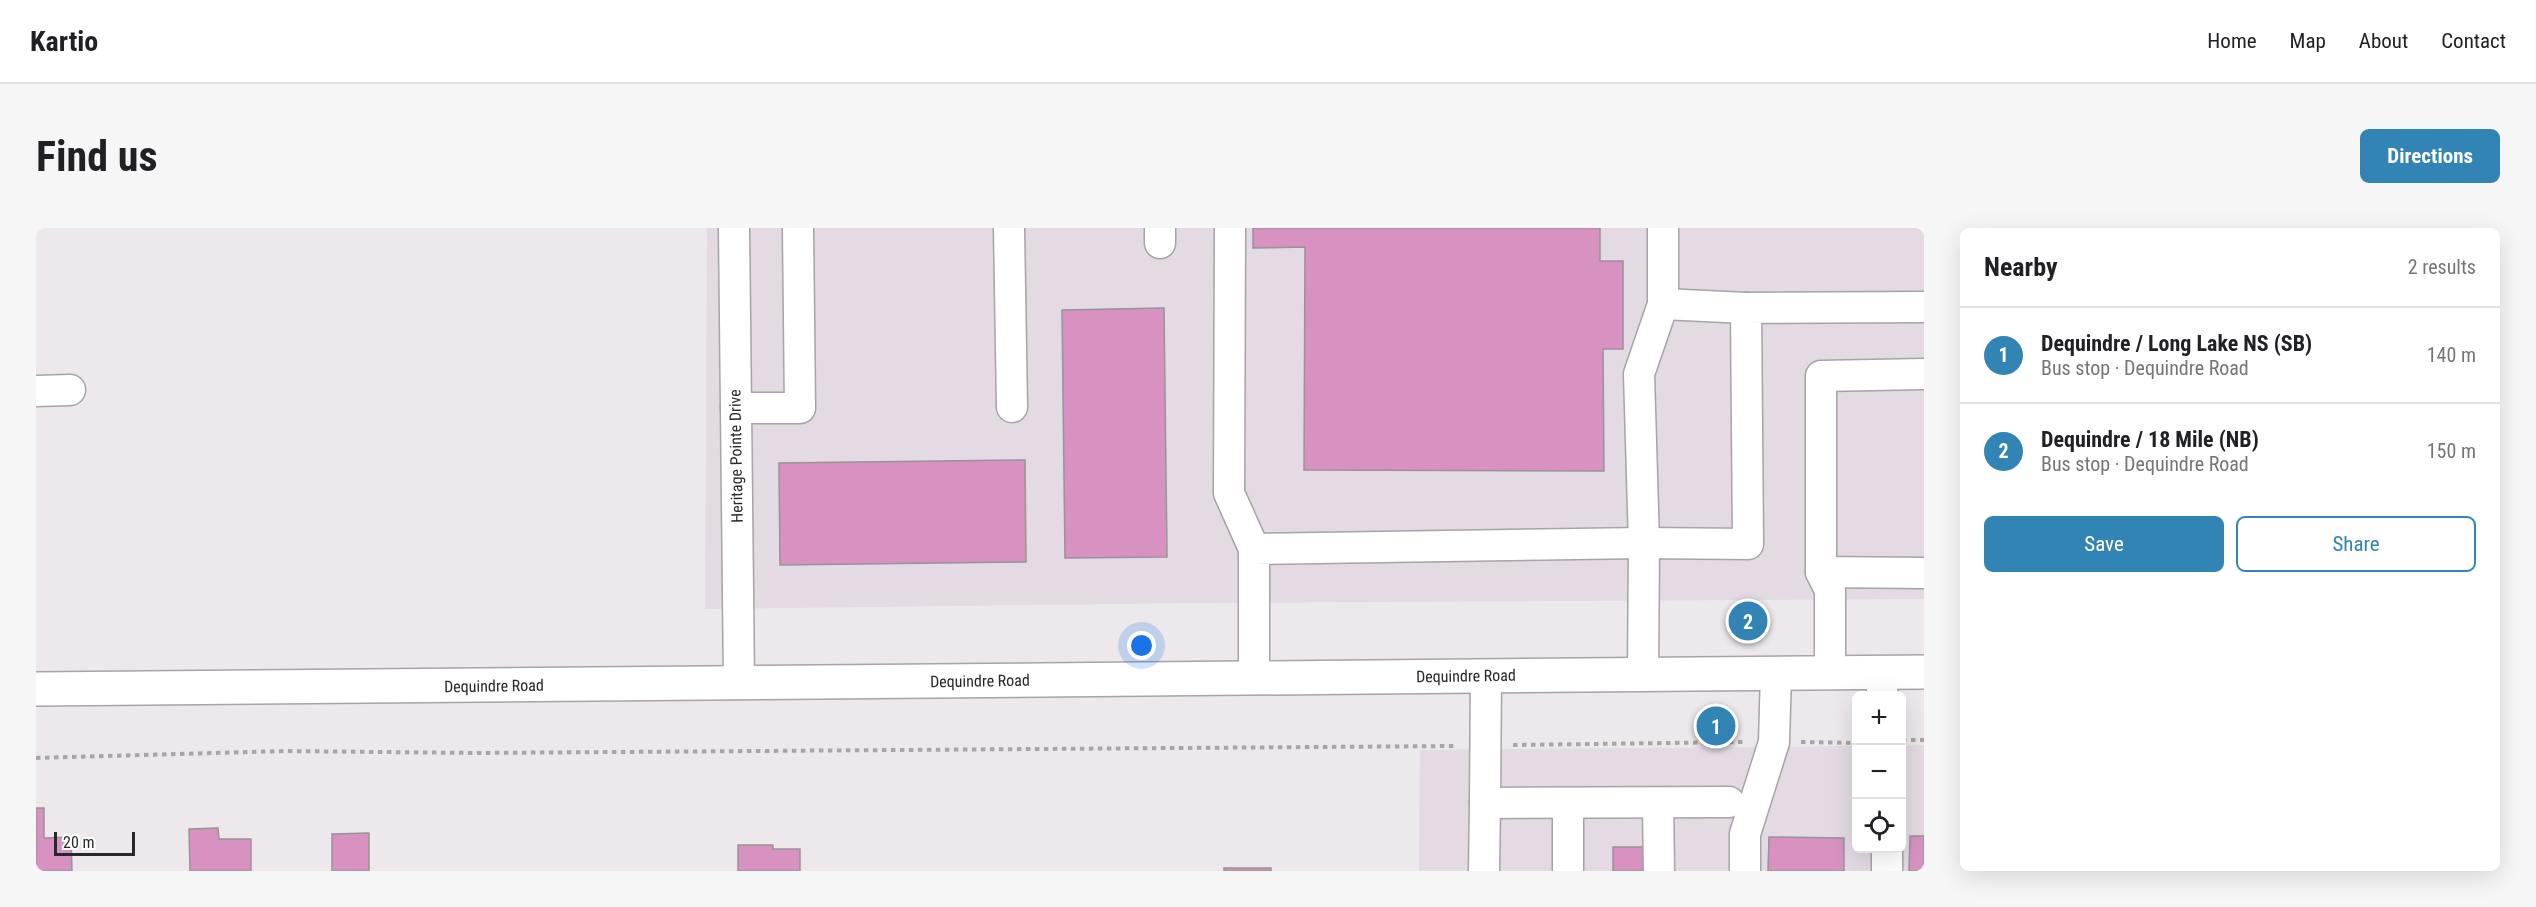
<!DOCTYPE html>
<html lang="en">
<head>
<meta charset="utf-8">
<style>
	body { margin:0; font-family:"Roboto Condensed",sans-serif; background:#f6f6f6; color:#202124 }
	.controls { position:absolute; right:18px; bottom:18px; display:grid; overflow:hidden; border-radius:9px; box-shadow:0 6px 24px #0002 }
	.controls button { width:54px; height:54px; display:grid; place-items:center; padding:0; border:0; border-bottom:2px solid #e0e0e0; background:#fff; color:#202124; font:30px sans-serif }
	.scale { position:absolute; left:18px; bottom:15px; width:81px; box-sizing:border-box; padding-left:6px; border:3px solid #292829; border-top:0; font-size:16px; line-height:21px; white-space:nowrap; color:#292829; -webkit-text-stroke:4px #fff; paint-order:stroke }
	.you { position:absolute; left:1106px; top:418px; width:21px; height:21px; margin:-15px; border:4px solid #fff; border-radius:50%; background:#1a73e8; box-shadow:0 0 0 9px #1a73e833 }
	.badge { display:grid; place-items:center; width:39px; height:39px; border-radius:50%; background:#3284b5; color:#fff; font-size:20px; font-weight:700 }
	.pin { position:absolute; translate:-50% -50%; border:3px solid #fff; box-shadow:0 2px 6px #0006 }
	.list { margin:0; padding:0; list-style:none }
	h2 { display:flex; justify-content:space-between; align-items:center; height:78px; margin:0; padding:0 24px; font-size:26px }
	h2 small { font-size:20px; font-weight:400; color:#757577 }
	.list li { display:grid; grid-template-columns:39px 1fr auto; gap:18px; align-items:center; box-sizing:border-box; height:96px; padding:0 24px; border-top:2px solid #e0e0e0 }
	.list b { display:block; font-size:22px; white-space:nowrap }
	.list p { margin:0; font-size:20px; white-space:nowrap; color:#757577 }
	.list em { font-size:20px; font-style:normal; color:#757577 }
	.actions { display:flex; gap:12px; padding:18px 24px }
	.actions a { flex:1; padding:14px 0; border:2px solid #3284b5; border-radius:9px; text-align:center; font-size:21px; color:#3284b5 }
	.actions .main { background:#3284b5; color:#fff }
	.icon { flex:none; width:33px; height:33px; fill:none; stroke:currentColor; stroke-width:2; stroke-linecap:round; stroke-linejoin:round }
	.map { position:relative; flex:none; width:1888px; height:643px; overflow:hidden; border-radius:9px }
	header { display:flex; align-items:center; gap:36px; box-sizing:border-box; height:84px; padding:0 30px; background:#fff; border-bottom:2px solid #e0e0e0 }
	header strong { font-size:28px }
	nav { display:flex; gap:33px; margin-inline-start:auto; font-size:21px }
	.intro { display:flex; align-items:center; justify-content:space-between; box-sizing:border-box; height:144px; padding:0 36px }
	h1 { margin:0; font-size:42px }
	.button { padding:15px 27px; border-radius:9px; background:#3284b5; color:#fff; font-size:21px; font-weight:700 }
	main { display:flex; gap:36px; padding:0 36px }
	aside { flex:1; background:#fff; border-radius:9px; box-shadow:0 6px 24px #0002 }
	.map>svg:first-child { display:block }
	.built { fill:#e3dae3 }
	.building { fill:#d792c2; stroke:#979396; stroke-width:1.5 }
	.lines { fill:none; stroke-linecap:round; stroke-linejoin:round }
	.minor-casing { stroke:#a7a3a6; stroke-width:33 }
	.major-casing { stroke:#a7a3a6; stroke-width:36 }
	.path { stroke:#a8a5a8; stroke-width:4; stroke-dasharray:4.5 4.5; stroke-linecap:butt }
	.minor { stroke:#fff; stroke-width:30 }
	.major { stroke:#fff; stroke-width:33 }
	.labels { text-anchor:middle; dominant-baseline:central; stroke-width:4.5; stroke-linejoin:round; paint-order:stroke }
	.street-label { font-size:16px; fill:#292829; stroke:#fff }
</style>
</head>
<body>
<header>
<strong>Kartio</strong>
<nav><a>Home</a><a>Map</a><a>About</a><a>Contact</a></nav>
</header>
<div class="intro"><h1>Find us</h1><a class="button">Directions</a></div>
<main>
<div class="map">
<svg width="1888" height="643" viewBox="0 0 1888 643">
	<rect width="100%" height="100%" fill="#ece8ec"/>
	<g class="built">
		<path d="M671,0h1217v371l-732,4 -487,6z"/>
		<path d="M1888,517v126h-505l1,-121 436,-4v102h46v-102z"/>
	</g>
	<g class="building">
		<path d="M1217,0h347v33h23v88h-20l1,122 -300,-1 1,-223 -52,1z"/>
		<path d="M1128,80l3,249 -102,1 -3,-248z"/>
		<path d="M989,232l1,102 -246,3 -1,-102z"/>
		<path d="M0,580h8v30l27,-1 1,34h-36z"/>
		<path d="M182,600l1,11h32v32h-61l-1,-42z"/>
		<path d="M333,605v38h-37v-37z"/>
		<path d="M1874,608h14v35h-15z"/>
		<path d="M1733,609l75,1v33h-76z"/>
		<path d="M702,617h35v4h27v22h-62z"/>
		<rect x="1577" y="619" width="37" height="24"/>
		<rect x="1188" y="640" width="47" height="3"/>
	</g>
	<g class="lines">
		<g class="minor-casing">
			<g id="minor">
				<path d="M698,0l5,455"/>
				<path d="M973,0l3,179"/>
				<path d="M1194,0l-1,265 25,56"/>
				<path d="M1124,15v-15"/>
				<path d="M1627,76l83,4"/>
				<path d="M0,163l34,-1"/>
				<path d="M700,180h64l-2,-180"/>
				<path d="M1785,344l103,1"/>
				<path d="M1794,444v-82l-9,-18v-196l103,-2"/>
				<path d="M1607,446l1,-131 -5,-169 24,-70v-76"/>
				<path d="M1450,448l-1,127 244,-1"/>
				<path d="M1218,450v-129l390,-6 104,1 -2,-236 178,-1"/>
				<path d="M1846,467v-23"/>
				<path d="M1622,575l1,68"/>
				<path d="M1532,576v67"/>
				<path d="M1851,620v23"/>
				<path d="M1448,643l1,-68"/>
				<path d="M1709,643v-37l29,-92 2,-69"/>
			</g>
		</g>
		<g class="major-casing">
			<path id="major" d="M0,461l1888,-17"/>
		</g>
		<g class="path">
			<path d="M1866,512h22"/>
			<path d="M1765,514l55,1"/>
			<path d="M1477,517l232,-3"/>
			<path d="M0,530l248,-7 193,2 980,-7"/>
		</g>
		<use href="#minor" class="minor"/>
		<use href="#major" class="major"/>
	</g>
	<g class="labels">
		<g class="street-label">
			<text transform="translate(700 228) rotate(-91)">Heritage Pointe Drive</text>
			<text transform="translate(1430 448) rotate(-1)">Dequindre Road</text>
			<text transform="translate(944 453) rotate(-1)">Dequindre Road</text>
			<text transform="translate(458 458) rotate(-1)">Dequindre Road</text>
		</g>
	</g>
</svg>
<div class="controls">
<button>+</button>
<button>−</button>
<button><svg class="icon" aria-label="locate" viewBox="0 0 24 24"><circle cx="12" cy="12" r="6"/><path d="M12 2v4M12 18v4M2 12h4M18 12h4"/></svg></button>
</div>
<div class="scale">20 m</div>
<div class="you"></div>
<div class="pin badge" style="left:1680px;top:498px">1</div>
<div class="pin badge" style="left:1712px;top:393px">2</div>
</div>
<aside>
<h2>Nearby<small>2 results</small></h2>
<ul class="list">
<li><span class="badge">1</span><div><b>Dequindre / Long Lake NS (SB)</b><p>Bus stop · Dequindre Road</p></div><em>140 m</em></li>
<li><span class="badge">2</span><div><b>Dequindre / 18 Mile (NB)</b><p>Bus stop · Dequindre Road</p></div><em>150 m</em></li>
</ul>
<div class="actions"><a class="main">Save</a><a>Share</a></div>
</aside>
</main>
</body>
</html>
